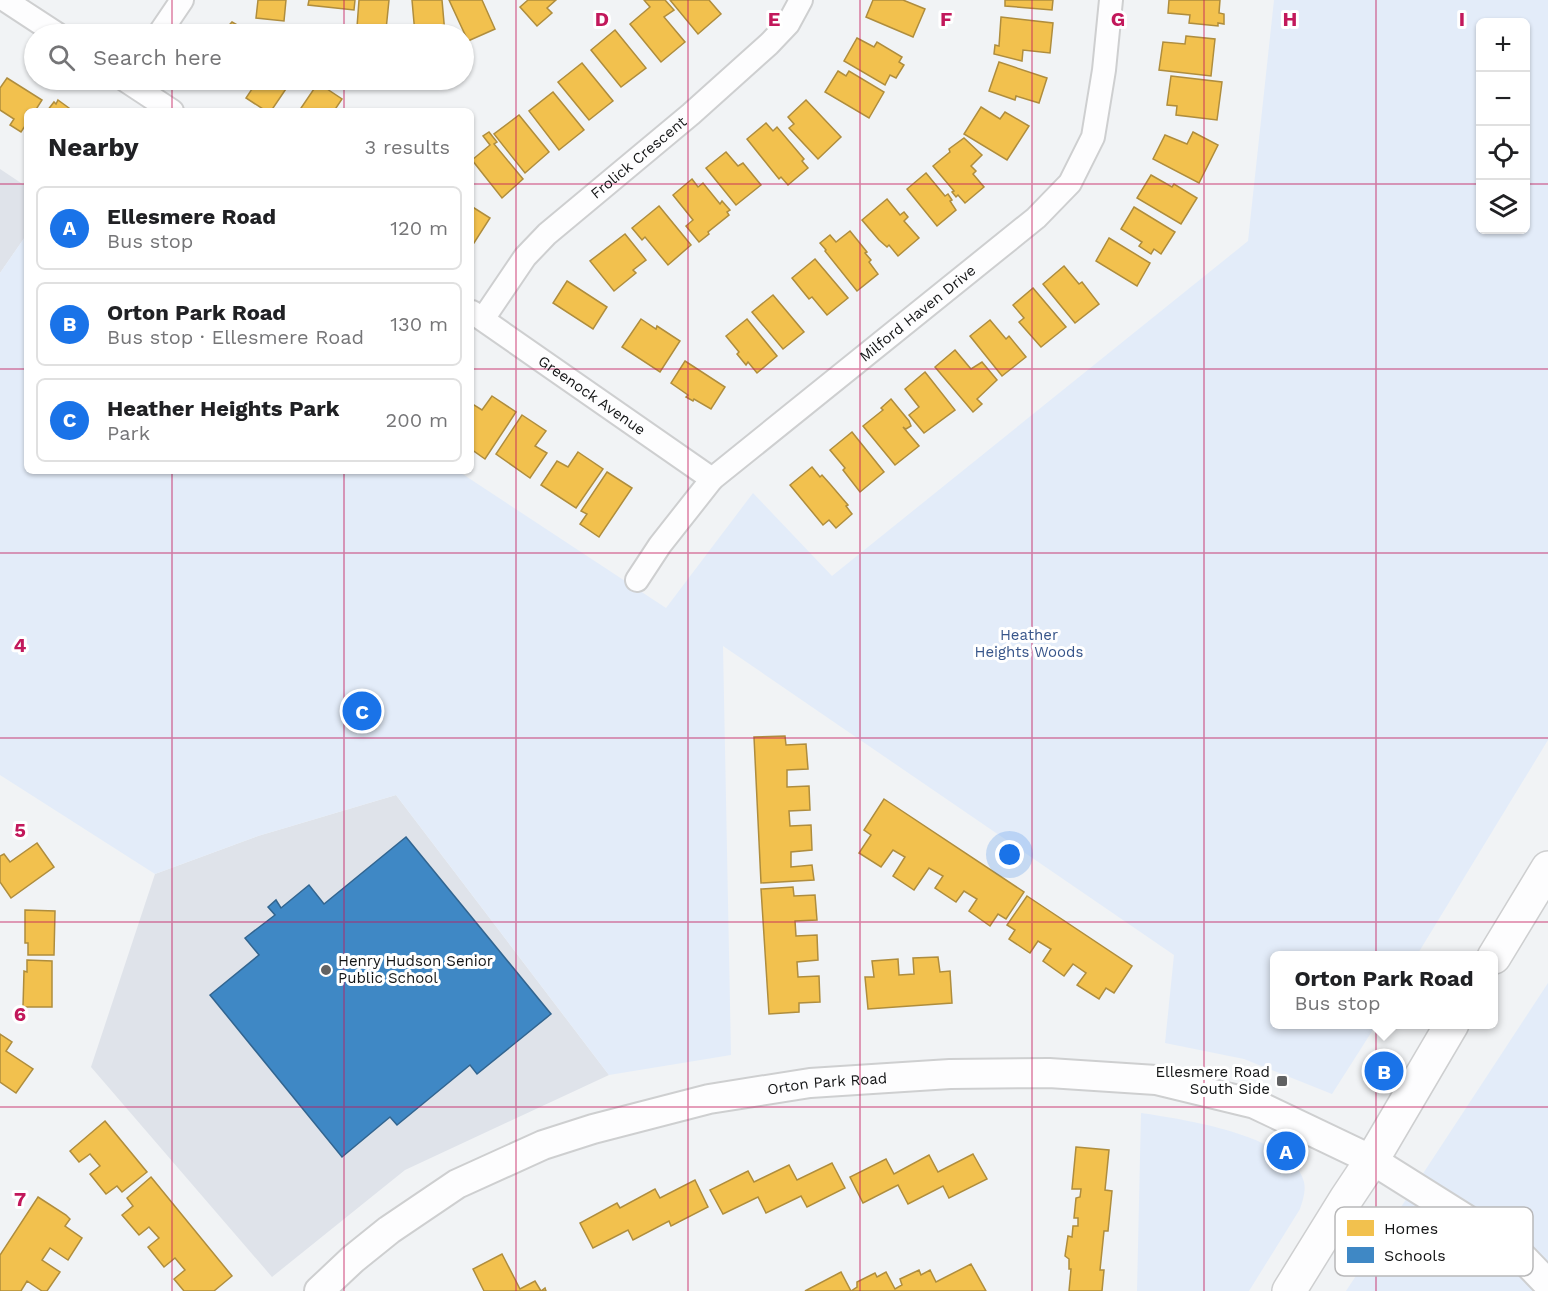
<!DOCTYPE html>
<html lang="en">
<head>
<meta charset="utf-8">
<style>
	body { margin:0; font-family:"Work Sans",sans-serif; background:#f2f2f2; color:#202124 }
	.controls { position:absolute; right:18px; top:18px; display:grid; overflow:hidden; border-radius:9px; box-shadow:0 2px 4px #0004 }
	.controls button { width:54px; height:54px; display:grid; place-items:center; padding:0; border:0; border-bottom:2px solid #e0e0e0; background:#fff; color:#202124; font:30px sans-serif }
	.you { position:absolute; left:1010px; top:855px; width:21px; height:21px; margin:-15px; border:4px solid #fff; border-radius:50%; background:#1a73e8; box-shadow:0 0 0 9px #1a73e833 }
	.badge { display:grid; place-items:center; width:39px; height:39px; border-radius:50%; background:#1a73e8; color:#fff; font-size:20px; font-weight:700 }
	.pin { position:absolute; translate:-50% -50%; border:3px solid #fff; box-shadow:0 2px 6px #0006 }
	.popup { position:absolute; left:1270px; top:951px; width:228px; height:78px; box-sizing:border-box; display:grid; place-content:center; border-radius:9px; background:#fff; filter:drop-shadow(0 2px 4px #0005); font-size:20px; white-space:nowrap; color:#757577 }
	.popup b { font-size:22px; color:#202124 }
	.popup::after { content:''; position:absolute; left:50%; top:100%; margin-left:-12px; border:12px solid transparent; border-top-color:#fff }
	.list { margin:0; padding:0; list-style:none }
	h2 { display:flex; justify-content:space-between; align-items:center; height:78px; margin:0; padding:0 24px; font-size:26px }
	h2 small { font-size:20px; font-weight:400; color:#757577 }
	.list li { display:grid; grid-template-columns:39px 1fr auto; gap:18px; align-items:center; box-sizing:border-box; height:84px; margin:0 12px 12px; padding:0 12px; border:2px solid #e0e0e0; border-radius:9px }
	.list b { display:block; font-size:22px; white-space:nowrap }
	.list p { margin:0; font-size:20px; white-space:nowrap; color:#757577 }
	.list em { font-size:20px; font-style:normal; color:#757577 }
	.icon { flex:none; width:33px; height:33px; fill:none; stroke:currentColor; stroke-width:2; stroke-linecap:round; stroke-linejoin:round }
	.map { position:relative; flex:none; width:1548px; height:1291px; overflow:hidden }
	.search { position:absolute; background:#fff; box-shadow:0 2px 4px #0004; left:24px; top:24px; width:450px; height:66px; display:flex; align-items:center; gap:15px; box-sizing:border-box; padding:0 21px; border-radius:33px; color:#757577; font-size:22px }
	.panel { position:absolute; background:#fff; box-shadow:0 2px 4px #0004; left:24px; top:108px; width:450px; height:366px; border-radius:9px }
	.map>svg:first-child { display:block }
	.built { fill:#dfe3ea }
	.green { fill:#e3ecf9; fill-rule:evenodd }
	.homes { fill:#f2c14e; stroke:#af8d3d; stroke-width:1.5 }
	.schools { fill:#3f88c5; stroke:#326590; stroke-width:1.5 }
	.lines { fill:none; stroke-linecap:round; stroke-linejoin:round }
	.minor-casing { stroke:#cecfd0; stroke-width:26 }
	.tertiary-casing { stroke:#cecfd0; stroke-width:32 }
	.secondary-casing { stroke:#cecfd0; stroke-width:36 }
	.minor { stroke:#fdfdfe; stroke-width:22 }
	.tertiary { stroke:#fdfdfe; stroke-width:28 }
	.secondary { stroke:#fdfdfe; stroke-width:33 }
	.grid { fill:none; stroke:#c2185b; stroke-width:1.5; stroke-opacity:0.55 }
	.poi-dot { fill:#616263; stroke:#fff; stroke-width:2 }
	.labels { text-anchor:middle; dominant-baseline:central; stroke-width:6; stroke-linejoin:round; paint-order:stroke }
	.street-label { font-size:15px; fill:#131415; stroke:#fff }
	.park-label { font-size:15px; fill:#37558a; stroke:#fff }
	.poi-label { font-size:15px; fill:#131415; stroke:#fff; text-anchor:start }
	.key { fill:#fff; stroke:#b8b8b9; stroke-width:1.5 }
	.key-label { font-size:16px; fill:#131415 }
	.grid-label { font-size:20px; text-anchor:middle; font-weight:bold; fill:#c2185b; stroke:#fff; stroke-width:6; stroke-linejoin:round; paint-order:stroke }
</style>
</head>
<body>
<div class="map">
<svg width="1548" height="1291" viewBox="0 0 1548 1291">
	<rect width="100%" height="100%" fill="#f1f3f5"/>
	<g class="built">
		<path d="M0,169l27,18v47l-27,39z"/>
		<path d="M396,795l213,280 -204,95 -133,107 -181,-210 64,-193 103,-38z"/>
	</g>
	<g class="green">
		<path d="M1274,0h274v740l-131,215 -143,1v68l102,1 -44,69 -88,-35 -79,-16 9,-88 -451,-309 8,409 -122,20 -213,-280 -138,41 -103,38 -155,-99v-502l27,-39v237h431l208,137 87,-115 79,83 416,-335zM1480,22h46v208h-46z"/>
		<path d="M1548,983v308h-202z"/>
		<path d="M1141,1113c40,6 152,22 163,69 2,9 -1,18 -4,27l-51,82h-112z"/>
	</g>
	<g class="homes">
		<path d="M258,0h28l-2,21 -28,-3z"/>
		<path d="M309,0h46l-1,10 -46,-5z"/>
		<path d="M359,0h30l-3,30 -29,-3z"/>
		<path d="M412,0h30l3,34h-30z"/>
		<path d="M449,0h33l13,29 -27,12z"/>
		<path d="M528,0h28l-9,8 5,5 -15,13 -17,-19z"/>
		<path d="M644,0h21l9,10 -10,7 21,25 -24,20 -31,-38 20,-17z"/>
		<path d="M670,0h39l12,14 -23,20z"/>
		<path d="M873,0h30l22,9 -12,28 -47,-20z"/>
		<path d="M1005,0h48l-1,10 -47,-4z"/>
		<path d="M1169,0h51l-1,13 5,1v10l-6,-1v3l-29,-3 1,-8 -22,-2z"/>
		<path d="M1001,17l52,6 -3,30 -27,-3 -1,11 -28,-7 1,-9 4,1z"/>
		<path d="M232,22l7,4 -3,5 6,3h-21z"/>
		<path d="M615,30l31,38 -25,19 -30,-37z"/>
		<path d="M1186,36l29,3 -4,37 -52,-6 4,-28 22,2z"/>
		<path d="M857,38l17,9 3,-5 25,15 -3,5 5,3 -8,13 -6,-3 -5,10 -41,-24z"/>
		<path d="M999,62l48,16 -8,25 -23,-7 -1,4 -26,-9z"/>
		<path d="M582,63l31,38 -24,19 -31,-38z"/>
		<path d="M838,71l8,5 3,-5 35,21 -15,26 -44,-26z"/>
		<path d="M1171,76l51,6 -5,38 -41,-5 1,-9 -10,-1z"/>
		<path d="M7,78l35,22 -7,11h-8v12l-6,9 -11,-7 4,-6 -14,-9v-22z"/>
		<path d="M258,80h34l-21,31h-5l-20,-13z"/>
		<path d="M318,83l24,16 -8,12h-35z"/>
		<path d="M553,92l31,38 -25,20 -30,-39z"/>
		<path d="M58,100l15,11h-26l7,-9 2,2z"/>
		<path d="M806,100l35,37 -23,22 -29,-31 5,-4 -6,-7z"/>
		<path d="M981,107l19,12 5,-7 24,14 -22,34 -43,-26z"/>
		<path d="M519,115l30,37 -24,21 -31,-39z"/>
		<path d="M766,123l7,8 4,-4 27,32 -2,2 6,7 -20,17 -7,-8 -2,2 -32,-40z"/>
		<path d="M489,132l8,10 -3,2 29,35 -21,19 -30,-38 18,-15 -7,-9z"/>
		<path d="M1193,132l25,13 -19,38 -46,-24 12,-24 22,9z"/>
		<path d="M964,138l18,17 -11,11 5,5 -3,3 11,13 -19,16 -7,-8 -2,2 -4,-5 2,-1 -21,-25 17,-14 -1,-3z"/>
		<path d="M726,152l12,14 5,-3 18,22 -25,20 -30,-37z"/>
		<path d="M926,173l19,23 3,-2 4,6 -2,1 6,9 -19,16 -30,-37z"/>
		<path d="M1151,175l21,12 2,-3 23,14 -16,26 -44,-26z"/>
		<path d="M692,179l6,8 5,-4 17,21 2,-3 8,9 -3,2 2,3 -21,17 1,2 -10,8 -13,-16 7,-6 -20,-25z"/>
		<path d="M887,199l13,16 4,-3 4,5 -4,4 15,17 -21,18 -9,-11 -2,2 -8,-7 -17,-20z"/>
		<path d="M471,206l19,12 -16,25 -3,-2z"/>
		<path d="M659,206l32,39 -23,20 -23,-28 -3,3 -10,-12z"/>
		<path d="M1134,207l41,25 -14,22 -7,-5 -3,5 -12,-8 3,-4 -21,-13z"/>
		<path d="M850,231l17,21 -2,1 6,7 -2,2 9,12 -21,17 -32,-40 1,-1 -6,-7 10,-8 6,7z"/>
		<path d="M625,234l21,26 -13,10 3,3 -22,18 -24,-30z"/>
		<path d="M1109,238l41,25 -13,23 -41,-25z"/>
		<path d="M815,259l33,39 -21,17 -15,-18 -3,2 -17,-21z"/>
		<path d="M1064,266l15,18 3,-2 17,22 -24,19 -32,-39z"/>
		<path d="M567,281l40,26 -14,22 -40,-26z"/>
		<path d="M1033,288l33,39 -25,20 -22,-25 5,-4 -11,-13z"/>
		<path d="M773,295l31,37 -21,17 -31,-37z"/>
		<path d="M641,319l15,10 1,-3 23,15 -20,31 -38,-25z"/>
		<path d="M747,319l30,37 -20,17 -9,-11 -2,3 -9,-11 2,-2 -13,-16z"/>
		<path d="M990,320l16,19 3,-3 17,21 -24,19 -32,-40z"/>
		<path d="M955,350l16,19 11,-7 15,18 -20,19 5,5 -9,8 -38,-45z"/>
		<path d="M685,361l40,26 -14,22 -17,-10 -1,2 -7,-4 2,-2 -17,-12z"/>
		<path d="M925,372l30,38 -31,23 -15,-18 10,-8 -14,-18z"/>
		<path d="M492,396l24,16 -31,47 -14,-10v-46l11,7z"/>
		<path d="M891,399l18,22 2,5 -5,3 -3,-2 16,19 -24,19 -32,-39 20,-16 -2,-2z"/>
		<path d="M522,415l24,16 -11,15 12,7 -17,25 -34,-24z"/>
		<path d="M852,432l32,40 -24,20 -17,-22 2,-2 -15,-18z"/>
		<path d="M578,452l25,17 -27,39 -35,-23 16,-24 11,6z"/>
		<path d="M812,467l8,10 2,-2 8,9 18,21 -2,1 6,8 -16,14 -7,-8 -6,5 -33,-40z"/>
		<path d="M607,472l25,16 -33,49 -19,-13 7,-10 -6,-3z"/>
		<path d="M785,736l1,9 20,-1 2,25 -21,1v17l22,-1 1,24 -21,1 1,15 21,-1 1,25 -21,2v15l21,-2 2,15 -53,3 -7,-146z"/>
		<path d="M884,799l140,93 -18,27 -8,-5 -8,12 -21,-15 8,-12 -13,-8 -8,11 -21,-14 8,-12 -14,-8 -15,22 -21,-14 12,-19 -12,-7 -12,17 -22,-14 12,-18 -7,-5z"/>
		<path d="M37,843l17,24 -43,31 -11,-16v-26l4,-2 6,8z"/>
		<path d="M793,887l1,9 21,-1 2,25 -22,1 1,15 21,-1 1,25 -21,2 1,15 21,-1 1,26 -21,1v9l-30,2 -8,-125z"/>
		<path d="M1027,896l105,70 -18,27 -8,-5 -7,11 -22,-14 9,-12 -13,-9 -9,12 -21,-15 8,-12 -13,-8 -8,12 -21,-14 6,-9 -8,-5z"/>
		<path d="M25,910l30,1 -1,44h-26v-12h-3z"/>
		<path d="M938,957l2,15 10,-1 2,32 -84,6 -3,-32h9l-2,-16 26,-2 1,16 15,-1 -1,-16z"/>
		<path d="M27,960l25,1v46h-29l1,-36 3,1z"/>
		<path d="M0,1034l12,8 -6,9 27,18 -17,24 -16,-11z"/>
		<path d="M105,1121l42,51 -25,20 -5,-6 -11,8 -16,-20 10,-8 -10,-12 -11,8 -9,-11z"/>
		<path d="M1076,1147l33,3 -4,40 7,1 -4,40h-4l-4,39h4l-2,21h-33l2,-22h-2v-10l-4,-3 3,-20 4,1 1,-11h5v-8h-4l2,-20 4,-1 1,-8h-9z"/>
		<path d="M973,1154l14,25 -38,19 -6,-12 -35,18 -10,-19 -35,18 -13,-26 36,-18 8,15 35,-19 9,17z"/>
		<path d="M832,1163l13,25 -38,19 -6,-11 -35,17 -8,-16 -35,17 -13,-24 38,-19 6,11 35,-17 8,15z"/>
		<path d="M151,1177l81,99 -18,15h-30l-10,-12 11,-9 -10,-12 -11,9 -16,-20 11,-9 -10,-11 -10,8 -17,-20 11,-9 -6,-8z"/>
		<path d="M695,1180l13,27 -37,19 -2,-5 -36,19 -5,-10 -35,18 -13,-25 37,-20 3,5 35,-19 5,9z"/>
		<path d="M38,1197l28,18 4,4 -5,7 17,12 -14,22 -18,-12 -8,12 18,12 -13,19h-5l-15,-10 -6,10h-21v-36z"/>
		<path d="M502,1254l18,35 15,-8 6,10 4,-3 1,3h-62l-11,-22z"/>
		<path d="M971,1264l15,27h-181l36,-19 10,19 6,-4v-5l18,-9 2,4 9,-5 9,17 7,-4 -2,-6 19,-9 2,5 9,-5 6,12z"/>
	</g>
	<path class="schools" d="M406,837l145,177 -74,60 -7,-9 -73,60 -7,-8 -48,40 -132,-162 49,-40 -14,-17 30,-23 -7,-8 8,-7 5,8 28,-23 15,19z"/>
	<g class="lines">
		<g class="minor-casing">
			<g id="minor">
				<path d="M5,0l52,34"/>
				<path d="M159,34l23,-34"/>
				<path d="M125,80l47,31"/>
				<path id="s1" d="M472,312l240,167"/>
				<path id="s2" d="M483,319l42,-62 22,-23 144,-120 78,-70 19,-20 13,-24"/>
				<path id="s3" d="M637,580l23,-35 52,-66 324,-261 34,-35 23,-46 11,-67 7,-70"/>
			</g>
		</g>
		<g class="tertiary-casing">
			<g id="tertiary">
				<path id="s4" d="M319,1291l34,-32 36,-29 68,-46 86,-39 50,-16 116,-30 101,-16 140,-9 99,-1 107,7 99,24 117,56 129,81 21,16 26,27"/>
			</g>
		</g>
		<g class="secondary-casing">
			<g id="secondary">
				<path d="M1494,957l54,-89"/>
				<path d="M1289,1291l57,-92 26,-39 80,-136"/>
			</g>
		</g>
		<use href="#minor" class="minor"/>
		<use href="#tertiary" class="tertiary"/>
		<use href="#secondary" class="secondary"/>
	</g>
	<path class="grid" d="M172,0v34M344,0v34M516,0v1291M688,0v1291M860,0v1291M1032,0v1291M1204,0v1291M1376,0v1291M172,80v31M344,80v31M0,184h27M471,184h1009M1526,184h22M0,369h27M471,369h1077M172,471v820M344,471v820M0,553h1548M0,738h1548M0,922h1548M0,1107h1548"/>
	<g class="poi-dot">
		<circle cx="326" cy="970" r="6"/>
		<rect x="1276" y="1075" width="12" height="12" rx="3"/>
	</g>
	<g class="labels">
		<g class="street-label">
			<text stroke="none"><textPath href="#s2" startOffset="226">Frolick Crescent</textPath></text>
			<text stroke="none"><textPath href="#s3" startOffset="390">Milford Haven Drive</textPath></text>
			<text stroke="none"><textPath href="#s1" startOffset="146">Greenock Avenue</textPath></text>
			<text stroke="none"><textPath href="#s4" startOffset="561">Orton Park Road</textPath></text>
		</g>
		<g class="park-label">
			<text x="1029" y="635">Heather<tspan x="1029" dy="17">Heights Woods</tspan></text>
		</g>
		<g class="poi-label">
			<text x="338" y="961">Henry Hudson Senior<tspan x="338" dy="17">Public School</tspan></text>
			<text x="1270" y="1072" text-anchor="end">Ellesmere Road<tspan x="1270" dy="17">South Side</tspan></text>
		</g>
	</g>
	<rect x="1335" y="1207" width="198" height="69" rx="9" class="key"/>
	<rect x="1347" y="1220" width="27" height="16" fill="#f2c14e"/>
	<rect x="1347" y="1247" width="27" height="16" fill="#3f88c5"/>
	<g class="key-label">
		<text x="1384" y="1234">Homes</text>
		<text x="1384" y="1261">Schools</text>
	</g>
	<g class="grid-label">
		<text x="602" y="26">D</text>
		<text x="774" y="26">E</text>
		<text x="946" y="26">F</text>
		<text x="1118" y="26">G</text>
		<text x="1290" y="26">H</text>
		<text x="1462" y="26">I</text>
		<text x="20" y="652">4</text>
		<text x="20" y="837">5</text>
		<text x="20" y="1021">6</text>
		<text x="20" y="1206">7</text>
	</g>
</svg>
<div class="controls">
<button>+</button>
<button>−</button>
<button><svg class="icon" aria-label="locate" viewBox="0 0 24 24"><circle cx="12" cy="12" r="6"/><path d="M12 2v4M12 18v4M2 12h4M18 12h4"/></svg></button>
<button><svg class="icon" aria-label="layers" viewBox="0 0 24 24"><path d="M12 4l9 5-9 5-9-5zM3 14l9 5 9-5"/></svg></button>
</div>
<div class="you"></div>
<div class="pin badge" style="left:1286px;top:1151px">A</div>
<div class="pin badge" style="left:1384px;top:1071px">B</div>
<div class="popup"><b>Orton Park Road</b>Bus stop</div>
<div class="pin badge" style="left:362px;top:711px">C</div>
<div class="search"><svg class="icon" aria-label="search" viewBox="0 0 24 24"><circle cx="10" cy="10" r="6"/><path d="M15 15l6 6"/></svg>Search here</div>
<section class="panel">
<h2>Nearby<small>3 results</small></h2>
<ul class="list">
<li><span class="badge">A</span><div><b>Ellesmere Road</b><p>Bus stop</p></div><em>120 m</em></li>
<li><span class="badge">B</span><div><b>Orton Park Road</b><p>Bus stop · Ellesmere Road</p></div><em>130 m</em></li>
<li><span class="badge">C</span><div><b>Heather Heights Park</b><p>Park</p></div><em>200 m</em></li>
</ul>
</section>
</div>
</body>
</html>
